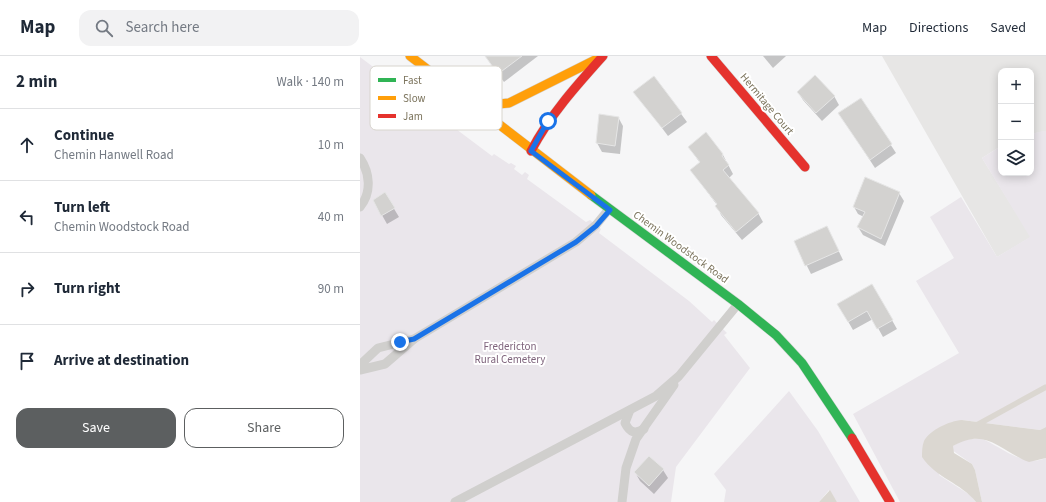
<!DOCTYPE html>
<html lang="en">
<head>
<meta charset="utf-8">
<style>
	body { margin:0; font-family:"Source Sans 3",sans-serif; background:#f2f2f3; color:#1f2937 }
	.controls { position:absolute; right:12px; top:12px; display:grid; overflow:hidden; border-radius:8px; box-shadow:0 2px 10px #0003 }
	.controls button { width:36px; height:36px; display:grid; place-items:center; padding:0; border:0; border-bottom:1px solid #e0e1e3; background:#fff; color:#1f2937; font:20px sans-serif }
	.stop { position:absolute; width:12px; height:12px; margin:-9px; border:3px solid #1a73e8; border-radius:50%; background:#fff }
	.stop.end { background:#1a73e8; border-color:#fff; box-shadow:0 1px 4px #0008 }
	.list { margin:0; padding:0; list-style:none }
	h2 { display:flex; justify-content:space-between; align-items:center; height:52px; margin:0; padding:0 16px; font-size:17px }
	h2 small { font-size:13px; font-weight:400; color:#747a83 }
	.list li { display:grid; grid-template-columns:26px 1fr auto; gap:12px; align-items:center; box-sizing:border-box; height:72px; padding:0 16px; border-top:1px solid #e0e1e3 }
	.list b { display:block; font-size:15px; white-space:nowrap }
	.list p { margin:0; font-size:13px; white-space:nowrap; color:#747a83 }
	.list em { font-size:13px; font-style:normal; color:#747a83 }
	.actions { display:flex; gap:8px; padding:12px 16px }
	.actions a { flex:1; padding:9px 0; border:1px solid #5c5f60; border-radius:12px; text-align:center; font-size:14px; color:#5c5f60 }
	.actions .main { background:#5c5f60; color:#fff }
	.icon { flex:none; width:22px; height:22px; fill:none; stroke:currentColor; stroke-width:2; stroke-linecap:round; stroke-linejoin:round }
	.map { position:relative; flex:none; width:686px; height:446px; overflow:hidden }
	header { display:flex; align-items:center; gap:24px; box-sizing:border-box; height:56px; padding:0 20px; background:#fff; border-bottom:1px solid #e0e1e3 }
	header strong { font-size:19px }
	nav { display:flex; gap:22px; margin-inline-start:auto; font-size:14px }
	.search { width:280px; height:36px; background:#f2f2f3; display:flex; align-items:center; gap:10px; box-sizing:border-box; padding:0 14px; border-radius:12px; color:#747a83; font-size:15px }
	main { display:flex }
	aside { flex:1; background:#fff }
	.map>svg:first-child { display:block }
	.built { fill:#e7e6e5 }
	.green { fill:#eae6eb }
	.water { fill:#dbd7d1 }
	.shadow { fill:#0003 }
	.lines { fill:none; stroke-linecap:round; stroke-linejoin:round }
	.stream { stroke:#dbd7d1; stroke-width:5.5 }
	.building { fill:#d3d2d0; stroke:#e6e6e6 }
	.fast-casing { stroke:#d4d4d3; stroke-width:10 }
	.slow-casing { stroke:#d4d4d3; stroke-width:10 }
	.jam-casing { stroke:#d4d4d3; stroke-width:10 }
	.lane { stroke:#d0cfcd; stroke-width:9 }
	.fast { stroke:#30b455; stroke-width:9 }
	.slow { stroke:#ff9f0a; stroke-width:9 }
	.jam { stroke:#e5322d; stroke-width:9 }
	.route { stroke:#1a73e8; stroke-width:5 }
	.labels { text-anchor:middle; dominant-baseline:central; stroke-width:4; stroke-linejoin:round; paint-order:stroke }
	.street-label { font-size:11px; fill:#7c745d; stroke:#fff }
	.park-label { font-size:11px; fill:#7f647c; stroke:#fff }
	.key { fill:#fff; stroke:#d8d5ce; stroke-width:1 }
	.key-label { font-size:11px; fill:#7c745d }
</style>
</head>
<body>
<header>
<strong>Map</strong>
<div class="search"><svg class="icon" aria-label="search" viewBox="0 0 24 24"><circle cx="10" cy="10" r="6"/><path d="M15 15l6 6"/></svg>Search here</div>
<nav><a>Map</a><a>Directions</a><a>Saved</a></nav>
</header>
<main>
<aside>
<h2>2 min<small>Walk · 140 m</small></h2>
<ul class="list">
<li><svg class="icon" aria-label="ahead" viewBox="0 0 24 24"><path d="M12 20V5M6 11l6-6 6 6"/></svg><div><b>Continue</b><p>Chemin Hanwell Road</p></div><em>10 m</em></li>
<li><svg class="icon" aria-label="left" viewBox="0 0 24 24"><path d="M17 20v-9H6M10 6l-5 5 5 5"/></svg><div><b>Turn left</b><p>Chemin Woodstock Road</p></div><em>40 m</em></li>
<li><svg class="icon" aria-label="right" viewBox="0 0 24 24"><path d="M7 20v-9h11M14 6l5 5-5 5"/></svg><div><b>Turn right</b></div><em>90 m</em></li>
<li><svg class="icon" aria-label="arrive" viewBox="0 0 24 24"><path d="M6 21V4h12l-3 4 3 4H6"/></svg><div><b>Arrive at destination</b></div></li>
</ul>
<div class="actions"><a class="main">Save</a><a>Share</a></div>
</aside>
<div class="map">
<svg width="686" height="446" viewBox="0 0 686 446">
	<rect width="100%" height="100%" fill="#f6f6f7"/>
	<path class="built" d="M522,0h164v75l-15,3v-63h-30v75l-19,12 49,79 -34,20z"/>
	<g class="green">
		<path d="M0,1l132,99 2,-2 15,10 2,-1 5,3 -2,3 8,6 3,-3 4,3 -2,4 59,43 4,-2 11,9 -2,4 90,68 23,21 2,-2 13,13 -3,2 26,33 -74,99 -5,35h-311z"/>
		<path d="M683,75h3v296l-6,3 -78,-10 -23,55 31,20 6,7h-76l-47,-88 106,-61 -43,-72 38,-23 -24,-41 31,-20 36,60 33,-20 -48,-79 19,-12v27h30v-39z"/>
		<path d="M429,335l29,40 42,71h-23l-8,-12 -10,12h-95l2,-12 -12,-16z"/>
		<path d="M620,382c21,8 42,30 66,20v44h-64l-7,-32 -3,-6 -20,-14 1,-4 10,-6z"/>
	</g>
	<g class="water">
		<path d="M602,364l78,10 6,-3v31l-17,4c-31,-12 -42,-35 -76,-16l1,7 18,11 3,6 7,32h-6c-15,-19 -40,-24 -54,-45 0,-5 0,-11 2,-16 6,-11 25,-20 38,-21z"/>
		<path d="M470,434l7,12h-18z"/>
	</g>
	<g class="shadow">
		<path d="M128,0h50l-34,26 -12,-16z"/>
		<path d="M403,0h23l-13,12z"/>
		<path d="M294,21l33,45 -19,14 -33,-44z"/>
		<path d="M438,36l36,4 5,9 -17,16 -19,-21z"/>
		<path d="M501,43l35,54 -21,15 -30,-46z"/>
		<path d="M258,61l5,9 -3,28 -18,-2 -5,-9z"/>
		<path d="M329,91l34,8 10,19 -4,4 29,35 5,9 -21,18 -21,-25 -4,-10 -26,-35 9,-7z"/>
		<path d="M539,137l5,8 -19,45 -22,-11 -5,-8 6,-10 -6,-3 -4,-7z"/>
		<path d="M25,138l14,23 -12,7 -13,-23z"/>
		<path d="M467,171l16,33 -32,14 -16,-32z"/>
		<path d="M512,229l25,44 -14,8 -10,-18 -20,11 -15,-26z"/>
		<path d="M303,414l5,8 -14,16 -14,-13 -5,-9z"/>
	</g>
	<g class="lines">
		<path class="stream" d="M615,370l71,-39"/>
	</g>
	<g class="building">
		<path d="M125,0h37l-24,18z"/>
		<path d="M455,19l20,21 -19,17 -19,-21z"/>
		<path d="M294,20l28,37 -20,15 -29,-36z"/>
		<path d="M501,42l31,46 -22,16 -32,-47z"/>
		<path d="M239,58l20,3 -4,29 -19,-3z"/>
		<path d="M346,76l17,22 -1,2 7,9 -6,5 36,43 -23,19 -21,-26 2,-2 -27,-34 10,-8 -12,-15z"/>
		<path d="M505,121l35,15 -19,47 -24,-12 8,-15 -12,-5z"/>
		<path d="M25,136l10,16 -14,8 -8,-16z"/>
		<path d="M467,170l12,25 -34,15 -11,-25z"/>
		<path d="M512,228l21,36 -16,9 -10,-18 -19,11 -11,-18z"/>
		<path d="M289,400l15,13 -15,17 -15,-14z"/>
	</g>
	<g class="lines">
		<g class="fast-casing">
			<path id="fast" d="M231,139l147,109 38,31 26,28 50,75"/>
		</g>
		<g class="slow-casing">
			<g id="slow">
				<path d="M50,0l181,139"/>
				<path d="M108,44l20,5 21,-2 92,-46"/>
			</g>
		</g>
		<g class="jam-casing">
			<g id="jam">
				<path d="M351,0l94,111"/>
				<path d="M171,95c19,-36 45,-65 72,-95"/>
				<path d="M492,382l38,64"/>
			</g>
		</g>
		<g class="lane">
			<path d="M0,102c10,15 12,34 0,49"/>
			<path d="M54,283l162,-97 20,-17 13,-16"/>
			<path d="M0,309l18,-17 36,-9 -29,25 -25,6"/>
			<path d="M270,354l-5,13c5,10 10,11 19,6"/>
			<path d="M95,446l201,-106 23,-20 59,-72"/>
			<path d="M262,446l4,-34 10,-29 38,-54"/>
		</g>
		<use href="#fast" class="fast"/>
		<use href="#slow" class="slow"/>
		<use href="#jam" class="jam"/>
	</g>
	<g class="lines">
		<path class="route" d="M40,286l14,-3 162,-97 20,-16 14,-16 -79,-59 17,-30"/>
	</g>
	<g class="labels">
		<g class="street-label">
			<text transform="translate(407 48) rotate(50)">Hermitage Court</text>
			<text transform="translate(321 191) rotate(36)">Chemin Woodstock Road</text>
		</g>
		<g class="park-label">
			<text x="150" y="290">Fredericton<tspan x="150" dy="13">Rural Cemetery</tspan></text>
		</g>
	</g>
	<rect x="10" y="10" width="132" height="64" rx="6" class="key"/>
	<rect x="18" y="22" width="18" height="4" fill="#30b455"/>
	<rect x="18" y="40" width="18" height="4" fill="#ff9f0a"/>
	<rect x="18" y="58" width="18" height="4" fill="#e5322d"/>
	<g class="key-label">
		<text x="43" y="28">Fast</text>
		<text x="43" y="46">Slow</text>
		<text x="43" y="64">Jam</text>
	</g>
</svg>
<div class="controls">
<button>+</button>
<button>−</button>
<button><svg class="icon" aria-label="layers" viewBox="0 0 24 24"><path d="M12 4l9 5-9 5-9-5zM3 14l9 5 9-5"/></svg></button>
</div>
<div class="stop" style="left:188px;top:65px"></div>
<div class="stop end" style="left:40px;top:286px"></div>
</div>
</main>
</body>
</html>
